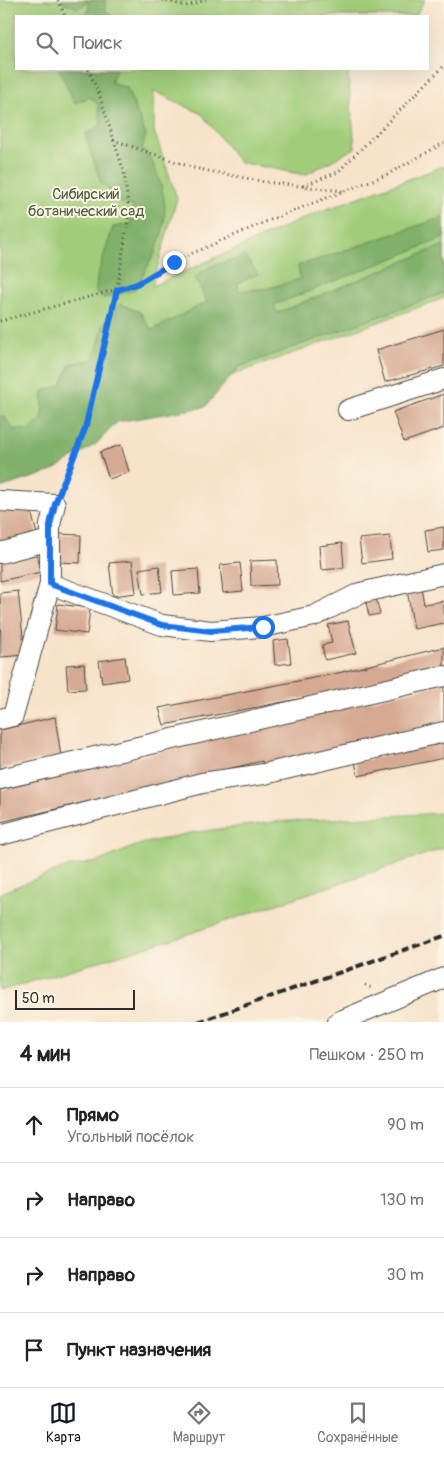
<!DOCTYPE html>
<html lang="ru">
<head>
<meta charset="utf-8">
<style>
	body { margin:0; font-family:Pangolin,sans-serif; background:#f6f6f6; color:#222 }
	.scale { position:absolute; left:15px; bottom:12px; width:120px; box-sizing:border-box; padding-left:5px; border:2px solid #2b2b2b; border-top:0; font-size:14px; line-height:18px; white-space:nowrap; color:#2b2b2b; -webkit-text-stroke:4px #fcf5e5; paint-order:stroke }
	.stop { position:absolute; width:15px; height:15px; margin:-11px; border:4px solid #1a73e8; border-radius:50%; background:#fff }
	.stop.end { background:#1a73e8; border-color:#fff; box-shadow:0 1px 5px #0008 }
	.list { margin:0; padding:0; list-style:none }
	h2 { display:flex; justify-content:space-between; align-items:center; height:65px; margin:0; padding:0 20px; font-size:21px }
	h2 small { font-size:16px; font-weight:400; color:#767676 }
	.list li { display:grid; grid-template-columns:32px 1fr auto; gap:15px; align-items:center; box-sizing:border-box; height:75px; padding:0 20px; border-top:1px solid #e0e0e0 }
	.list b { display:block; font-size:19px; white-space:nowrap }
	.list p { margin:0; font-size:16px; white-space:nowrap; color:#767676 }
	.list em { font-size:16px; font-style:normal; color:#767676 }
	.icon { flex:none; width:28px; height:28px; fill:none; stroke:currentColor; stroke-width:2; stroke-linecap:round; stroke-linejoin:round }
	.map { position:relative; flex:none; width:444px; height:1022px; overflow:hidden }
	.search { position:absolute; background:#fff; box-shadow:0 5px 20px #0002; left:15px; right:15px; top:15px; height:55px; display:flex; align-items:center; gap:12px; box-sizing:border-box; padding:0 18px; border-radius:0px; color:#767676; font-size:19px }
	.sheet { height:365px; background:#fff }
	nav { display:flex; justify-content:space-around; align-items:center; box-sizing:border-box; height:70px; border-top:1px solid #e0e0e0; background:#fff; font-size:14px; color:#767676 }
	nav a { display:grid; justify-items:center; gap:2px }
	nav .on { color:#111827 }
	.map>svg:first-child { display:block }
	.green { fill:#a1cd7a; stroke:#667c52 }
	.forest { fill:#80b06a; stroke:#566e4a }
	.building { fill:#d6a992 }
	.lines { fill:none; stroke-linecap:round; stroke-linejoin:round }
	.minor-casing { stroke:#4a4743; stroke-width:22 }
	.path { stroke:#4a4743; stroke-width:3; stroke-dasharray:1 4; stroke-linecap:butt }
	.minor { stroke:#fff; stroke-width:20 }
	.rail { stroke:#2b2b2b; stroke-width:4; stroke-dasharray:8 4; stroke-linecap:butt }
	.route { stroke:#1a73e8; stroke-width:6 }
	.labels { text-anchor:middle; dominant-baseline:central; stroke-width:4; stroke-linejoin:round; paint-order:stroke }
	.park-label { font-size:15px; fill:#4e5c43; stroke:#fcf5e5 }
</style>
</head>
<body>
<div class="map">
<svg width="444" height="1022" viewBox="0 0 444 1022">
	<rect width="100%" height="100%" fill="#fcf5e5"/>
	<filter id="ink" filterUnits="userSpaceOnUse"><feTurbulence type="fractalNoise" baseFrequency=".02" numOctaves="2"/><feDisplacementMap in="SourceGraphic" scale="10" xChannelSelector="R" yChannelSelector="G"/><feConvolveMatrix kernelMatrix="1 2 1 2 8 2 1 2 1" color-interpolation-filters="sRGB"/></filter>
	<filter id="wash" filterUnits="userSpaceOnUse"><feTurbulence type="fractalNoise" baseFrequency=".0096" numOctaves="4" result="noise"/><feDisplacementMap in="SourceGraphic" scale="20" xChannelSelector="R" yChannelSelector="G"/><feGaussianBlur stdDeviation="1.12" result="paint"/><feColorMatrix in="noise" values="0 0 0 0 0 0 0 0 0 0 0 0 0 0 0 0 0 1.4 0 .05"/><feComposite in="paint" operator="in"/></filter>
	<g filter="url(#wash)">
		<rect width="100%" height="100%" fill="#f7e3ca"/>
		<g class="green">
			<path d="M0,0h425l-10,16h-399v53h341l-9,5 7,74 -50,27 -66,-13 -37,-48 -48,-23v40l23,67 -25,88 164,-73 128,-47v132l-359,131 -85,53z"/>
			<path d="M444,813v35l-268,90 -176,53v-98l67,-26 30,-5 44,-18 49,-11 83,-11z"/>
		</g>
		<g class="forest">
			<path d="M63,0h42l1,12 6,4h-29l6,-6 -1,-8 -10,6 -14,-5z"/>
			<path d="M59,69h57l-5,13 16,6 19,47 -4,14c9,6 11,15 15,25 19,46 0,78 -23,116l-30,8 -8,-6 1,-15 16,-50 18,-3 2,-18 -19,-6 -5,-11 -8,-6 -16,-48 16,-10 -3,-21 -8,-7 -15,6z"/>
			<path d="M444,217v21l-170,67 3,8 167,-68v48l-205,74 -34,40 -88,15 -21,22 -46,28 -50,16v-72l5,1 8,12 14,1 15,-10 1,-29 18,-6 9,-21 24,-5 10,-36 16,-19 20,8 12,18 55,-28 -12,-24 14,-11 36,-11 13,18 -20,9v8l31,-3 31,-9 -2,-13z"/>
		</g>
		<g id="blocks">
			<g class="building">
				<path d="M444,329v37l-59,16 -9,-32z"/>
				<path d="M444,394v34l-40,14 -11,-30z"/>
				<path d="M121,445l8,27 -20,7 -9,-27z"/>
				<path d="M29,504l8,30 -37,10v-32z"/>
				<path d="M444,527v23l-16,2 -3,-22z"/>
				<path d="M59,534l22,1 -1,28 -21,-1z"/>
				<path d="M390,536l2,23 -30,4 -3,-24z"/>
				<path d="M342,543l2,25 -23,2 -2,-24z"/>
				<path d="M37,554l4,18 -41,9v-19z"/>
				<path d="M277,560l1,25 -27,1 -1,-25z"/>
				<path d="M132,561l4,32 -23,3 -4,-33z"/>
				<path d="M240,563l3,28 -20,2 -3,-28z"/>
				<path d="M159,566l3,26 -19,2 -4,-25z"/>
				<path d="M198,569l2,24 -26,2 -2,-24z"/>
				<path d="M421,587l3,17 20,-3v22l-30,6 -7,-39z"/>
				<path d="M18,591l7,64 -24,2 -1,-64z"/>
				<path d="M376,599l4,15 -11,2 -3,-14z"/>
				<path d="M58,604l32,4 -3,26 -32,-4z"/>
				<path d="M348,621l8,32 -31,7 -3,-15 10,-2 -4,-18z"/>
				<path d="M288,639l3,24 -16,2 -2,-24z"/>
				<path d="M444,647v19l-109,26 -171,33 -5,-17 175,-34z"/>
				<path d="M125,657l3,22 -26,4 -3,-22z"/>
				<path d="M84,664l2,25 -18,1 -2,-25z"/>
				<path d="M444,683v39l-181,45 -1,-6 -262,61v-32z"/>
				<path d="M55,717l6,39 -61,13v-39z"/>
				<path d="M444,743v15l-86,18 -3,-14z"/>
			</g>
		</g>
	</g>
	<g filter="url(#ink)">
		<use href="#blocks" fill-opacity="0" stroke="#4a4743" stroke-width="1"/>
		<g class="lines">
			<g class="minor-casing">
				<g id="minor">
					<path d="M348,410l96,-31"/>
					<path d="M0,501l55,3 -5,21v59l-37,132 -13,3"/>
					<path d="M0,553l50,-13"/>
					<path d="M50,584l112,41 49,6 52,-4 51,-11 46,-23 84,-19"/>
					<path d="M0,779l444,-103"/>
					<path d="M0,835l202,-52 62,-9 180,-42"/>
					<path d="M338,1022l106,-44"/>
				</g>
			</g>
			<g class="path">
				<path d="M58,0l7,16"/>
				<path d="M162,0l24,6 20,-6"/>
				<path d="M113,140l81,28 71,14 78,9"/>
				<path d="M303,186l35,-14 106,-106"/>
				<path d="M0,321l137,-37 37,-23 101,-43 113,-44 56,-31"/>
				<path d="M61,490l24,-61 32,-139 12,-78 -5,-40 -25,-78 -11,-25"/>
				<path d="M365,985l9,4"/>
			</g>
			<use href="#minor" class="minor"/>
			<path class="rail" d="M198,1022l246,-86"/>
		</g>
	</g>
	<g class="lines" filter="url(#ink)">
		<path class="route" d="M174,262l-37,22 -20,6 -32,139 -30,75 -5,21v59l112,41 49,6 52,-4"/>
	</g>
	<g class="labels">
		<g class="park-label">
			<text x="86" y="194">Сибирский<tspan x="86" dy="17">ботанический сад</tspan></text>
		</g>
	</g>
</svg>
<div class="scale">50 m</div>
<div class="stop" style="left:263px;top:627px"></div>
<div class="stop end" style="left:174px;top:262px"></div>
<div class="search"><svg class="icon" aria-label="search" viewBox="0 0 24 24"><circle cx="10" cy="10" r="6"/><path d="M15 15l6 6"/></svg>Поиск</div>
</div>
<section class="sheet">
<h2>4 мин<small>Пешком · 250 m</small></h2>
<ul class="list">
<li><svg class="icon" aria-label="ahead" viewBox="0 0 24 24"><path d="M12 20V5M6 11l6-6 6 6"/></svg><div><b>Прямо</b><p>Угольный посёлок</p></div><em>90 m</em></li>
<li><svg class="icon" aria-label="right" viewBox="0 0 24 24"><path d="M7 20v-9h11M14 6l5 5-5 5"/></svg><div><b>Направо</b></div><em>130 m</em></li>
<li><svg class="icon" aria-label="right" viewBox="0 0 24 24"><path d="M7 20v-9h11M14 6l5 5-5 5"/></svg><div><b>Направо</b></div><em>30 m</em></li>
<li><svg class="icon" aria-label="arrive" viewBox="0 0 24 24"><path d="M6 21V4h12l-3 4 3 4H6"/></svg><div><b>Пункт назначения</b></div></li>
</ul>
</section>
<nav>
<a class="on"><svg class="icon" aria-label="map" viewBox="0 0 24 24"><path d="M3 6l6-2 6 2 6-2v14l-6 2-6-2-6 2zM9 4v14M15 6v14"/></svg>Карта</a>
<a><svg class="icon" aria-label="directions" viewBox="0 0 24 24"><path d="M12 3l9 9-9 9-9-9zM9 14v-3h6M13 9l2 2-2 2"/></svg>Маршрут</a>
<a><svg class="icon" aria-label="saved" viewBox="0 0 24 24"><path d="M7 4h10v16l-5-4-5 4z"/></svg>Сохранённые</a>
</nav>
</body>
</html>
